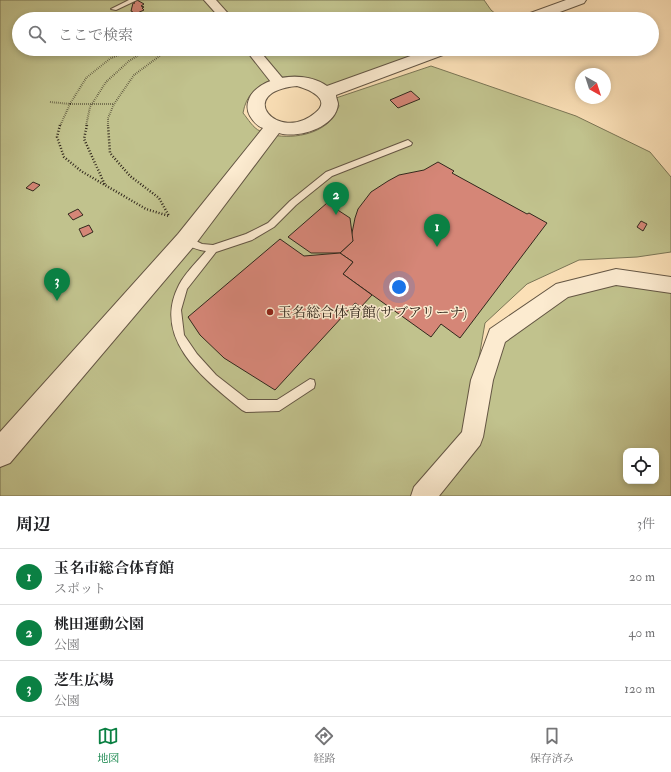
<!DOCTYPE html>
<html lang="ja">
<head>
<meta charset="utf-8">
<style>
	body { margin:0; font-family:"IM FELL Double Pica","Noto Serif JP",serif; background:#f6f6f6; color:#202124 }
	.controls { position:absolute; right:12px; bottom:12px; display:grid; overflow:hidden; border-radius:8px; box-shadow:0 2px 6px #0003 }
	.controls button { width:36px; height:36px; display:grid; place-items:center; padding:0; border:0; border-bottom:1px solid #e0e0e0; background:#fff; color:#202124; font:20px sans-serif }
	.compass { position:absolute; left:575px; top:68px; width:36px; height:36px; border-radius:50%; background:#fff; box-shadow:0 2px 6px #0003; rotate:141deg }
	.you { position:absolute; left:399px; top:287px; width:14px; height:14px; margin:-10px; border:3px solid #fff; border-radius:50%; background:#1a73e8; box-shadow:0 0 0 6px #1a73e833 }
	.badge { display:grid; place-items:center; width:26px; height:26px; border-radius:50%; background:#0b8043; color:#fff; font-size:13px; font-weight:700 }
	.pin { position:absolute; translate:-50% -33px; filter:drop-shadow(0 1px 2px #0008) }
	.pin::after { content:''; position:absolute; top:21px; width:14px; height:12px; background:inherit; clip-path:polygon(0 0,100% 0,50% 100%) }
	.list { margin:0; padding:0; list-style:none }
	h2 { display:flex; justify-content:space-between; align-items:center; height:52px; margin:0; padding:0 16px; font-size:17px }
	h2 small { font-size:13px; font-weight:400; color:#757577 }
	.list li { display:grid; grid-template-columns:26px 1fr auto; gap:12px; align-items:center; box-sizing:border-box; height:56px; padding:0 16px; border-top:1px solid #e0e0e0 }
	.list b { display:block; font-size:15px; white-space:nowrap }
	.list p { margin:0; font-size:13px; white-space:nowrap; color:#757577 }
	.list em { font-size:13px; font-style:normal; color:#757577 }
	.icon { flex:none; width:22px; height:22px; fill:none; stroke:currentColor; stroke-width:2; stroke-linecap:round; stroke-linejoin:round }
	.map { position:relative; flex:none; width:671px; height:496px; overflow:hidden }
	.search { position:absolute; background:#fff; box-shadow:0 2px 6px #0003; left:12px; right:12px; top:12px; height:44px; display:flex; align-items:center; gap:10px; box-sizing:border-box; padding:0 14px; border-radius:22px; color:#757577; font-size:15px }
	.sheet { height:220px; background:#fff }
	nav { display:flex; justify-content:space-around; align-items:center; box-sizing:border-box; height:56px; border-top:1px solid #e0e0e0; background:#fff; font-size:11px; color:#757577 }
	nav a { display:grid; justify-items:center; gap:2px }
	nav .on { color:#0b8043 }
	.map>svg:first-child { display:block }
	.green { fill:#c1c28d; stroke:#7a7555; fill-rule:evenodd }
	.building { fill:#d58677; stroke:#32281d }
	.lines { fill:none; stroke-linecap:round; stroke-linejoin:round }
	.service-casing { stroke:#645644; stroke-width:2 }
	.minor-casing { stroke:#645644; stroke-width:2 }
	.tertiary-casing { stroke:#645644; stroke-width:2 }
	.path-far1 { stroke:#32281d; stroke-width:2; stroke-dasharray:0.5 1.5; stroke-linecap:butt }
	.path { stroke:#32281d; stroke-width:2.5; stroke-dasharray:1 2; stroke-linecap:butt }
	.service { fill:#fcebd0; fill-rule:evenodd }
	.minor { fill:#fcebd0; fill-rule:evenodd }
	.tertiary { fill:#fcebd0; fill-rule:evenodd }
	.poi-dot { fill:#8f2418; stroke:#fcebd0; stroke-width:1.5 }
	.labels { text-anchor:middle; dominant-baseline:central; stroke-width:3; stroke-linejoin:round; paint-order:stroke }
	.poi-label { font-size:14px; fill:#32281d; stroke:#fcebd0; text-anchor:start }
</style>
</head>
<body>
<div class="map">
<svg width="671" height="496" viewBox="0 0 671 496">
	<rect width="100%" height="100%" fill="#fbe0b7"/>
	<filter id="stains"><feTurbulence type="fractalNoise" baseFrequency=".005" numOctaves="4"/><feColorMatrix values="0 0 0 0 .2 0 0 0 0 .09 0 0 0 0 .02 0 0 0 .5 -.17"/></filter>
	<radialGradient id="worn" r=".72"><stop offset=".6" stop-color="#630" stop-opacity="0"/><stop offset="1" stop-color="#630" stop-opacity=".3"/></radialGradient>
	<g class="green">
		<path d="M0,0h484l7,10 11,9h-483v30h230l22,31c-15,7 -25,15 -28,33 5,6 10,15 17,18 20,9 52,7 69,-9 5,-5 7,-10 10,-16l-3,-8 95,-32 145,50 74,36 21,25v75l-34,5 -58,3 -52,24 -42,39 -10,58 22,-45 66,-46 53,-13 55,9v210h-671zM626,451h30v30h-30z"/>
		<path d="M252,49h193l-114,42 -48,-10z"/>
	</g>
	<g class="building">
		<path d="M137,0l7,4 -3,2 3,1 -2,1 2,2 -11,5 -2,-1 2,-2 -2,-1 2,-8h2l-2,-1z"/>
		<path d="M411,91l9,8 -22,9 -8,-8z"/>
		<path d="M438,162l16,9 -2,2 75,41 2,-1 18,10 -87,115 -19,-14 -10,13 -88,-63 10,-12 -13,-9 13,-12 -2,-3 4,-20 3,-9 13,-17 17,-11 11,-6 25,-5z"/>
		<path d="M33,182l7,3 -7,6 -7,-3z"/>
		<path d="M327,203l23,15 3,23 -13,12h-29l-23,-16z"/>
		<path d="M78,209l5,6 -10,5 -5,-6z"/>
		<path d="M641,221l6,3 -4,7 -6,-4z"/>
		<path d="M89,225l4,7 -10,5 -4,-8z"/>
		<path d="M280,239l24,17 36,-3 13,9 -10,12 29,21 -11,12 -6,-4 -80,87 -51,-32 -24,-23 -12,-18z"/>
	</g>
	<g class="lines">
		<g class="service-casing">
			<g id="service">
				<path d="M129,0h8l-21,10 -5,-1z"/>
				<path d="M408,140l4,3 -1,2 -79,31 -36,29 -22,22 -22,13 -36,12 -29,37 -6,21 3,25 13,19 19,21 32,25h29l33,-21 4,1 1,4 -1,4 -35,23 -33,1 -4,-2c-37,-30 -91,-71 -63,-125 6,-12 18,-23 27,-34 -8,-1 -20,-5 -24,-11l1,-3 3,-1 16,8 11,1 33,-11 22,-11 22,-22 36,-29z"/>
			</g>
		</g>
		<g class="minor-casing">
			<g id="minor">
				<path d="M204,0h12l17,19h-12z"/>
				<path d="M245,49h13l26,31 2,3 -2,3 -5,1 -5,-1z"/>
				<path d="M616,269l55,8v16l-55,-8 -48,12 -63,45 -12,38 -10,57 -3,8 -41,51h-28l3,-9 48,-55 9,-52 19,-51 66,-45z"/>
			</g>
		</g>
		<g class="tertiary-casing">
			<g id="tertiary">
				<path d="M566,0h20l-2,3 -43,16h-21l2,-3z"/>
				<path d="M430,49h23l-2,3 -115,43c0,3 2,7 2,9 -2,24 -41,35 -59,29l-85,113 -184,217 -10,4v-35l178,-198 85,-106c-6,-2 -10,-7 -13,-12 -4,-7 -3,-14 1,-21 14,-21 57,-24 76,-9zM297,86c11,3 36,13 18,27 -37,31 -82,-21 -18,-27z"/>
			</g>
		</g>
		<g class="path-far1">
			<path d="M50,102l20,2 -10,22"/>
			<path d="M70,104l16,-26 25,-20 24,-9"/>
			<path d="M70,104h44"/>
			<path d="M86,126l4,-19 16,-25 23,-21 19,-12"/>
			<path d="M108,126v-8l6,-14 20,-29 35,-26"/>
		</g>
		<g class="path">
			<path d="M60,125l-3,12 7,20 17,14 65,38 23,7 -10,-18 -29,-22 -20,-23 -2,-28"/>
			<path d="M87,125l-3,14 21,46"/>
		</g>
		<use href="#service" class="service"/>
		<use href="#minor" class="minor"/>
		<use href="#tertiary" class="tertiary"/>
	</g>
	<circle class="poi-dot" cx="270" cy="312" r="4"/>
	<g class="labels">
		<g class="poi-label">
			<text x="278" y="312">玉名総合体育館(サブアリーナ)</text>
		</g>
	</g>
	<rect width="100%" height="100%" filter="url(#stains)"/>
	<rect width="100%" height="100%" fill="url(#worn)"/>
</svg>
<div class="controls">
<button><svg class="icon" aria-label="locate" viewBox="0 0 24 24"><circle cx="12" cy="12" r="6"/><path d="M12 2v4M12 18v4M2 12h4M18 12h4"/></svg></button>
</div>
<svg class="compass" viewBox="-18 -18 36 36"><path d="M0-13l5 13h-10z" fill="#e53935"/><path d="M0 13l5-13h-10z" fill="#757577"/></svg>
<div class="you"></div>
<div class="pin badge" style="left:437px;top:247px">1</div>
<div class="pin badge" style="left:336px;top:215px">2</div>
<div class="pin badge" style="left:57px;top:301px">3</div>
<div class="search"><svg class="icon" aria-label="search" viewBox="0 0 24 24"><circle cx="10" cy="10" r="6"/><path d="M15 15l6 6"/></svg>ここで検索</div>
</div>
<section class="sheet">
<h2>周辺<small>3件</small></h2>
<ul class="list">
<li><span class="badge">1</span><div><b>玉名市総合体育館</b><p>スポット</p></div><em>20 m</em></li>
<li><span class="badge">2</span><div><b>桃田運動公園</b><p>公園</p></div><em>40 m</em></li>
<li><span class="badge">3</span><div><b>芝生広場</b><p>公園</p></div><em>120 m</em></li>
</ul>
</section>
<nav>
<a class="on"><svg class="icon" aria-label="map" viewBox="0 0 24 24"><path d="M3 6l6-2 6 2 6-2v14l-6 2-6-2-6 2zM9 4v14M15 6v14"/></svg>地図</a>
<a><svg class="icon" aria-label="directions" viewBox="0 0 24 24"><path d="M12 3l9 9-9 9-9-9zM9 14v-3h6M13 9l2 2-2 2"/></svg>経路</a>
<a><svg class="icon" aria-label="saved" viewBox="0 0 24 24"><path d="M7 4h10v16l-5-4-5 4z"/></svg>保存済み</a>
</nav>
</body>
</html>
